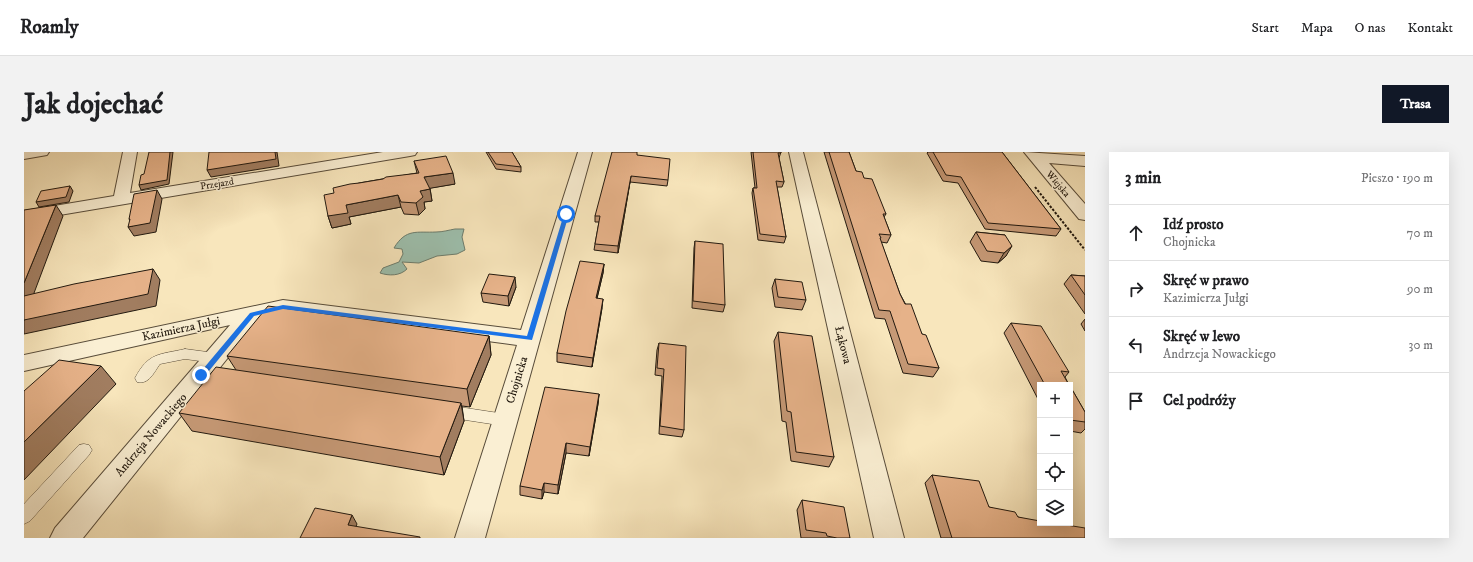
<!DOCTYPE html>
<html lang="pl">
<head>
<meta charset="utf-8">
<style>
	body { margin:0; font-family:"IM FELL DW Pica",serif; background:#f2f2f2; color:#202124 }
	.controls { position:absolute; right:12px; bottom:12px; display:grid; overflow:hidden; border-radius:0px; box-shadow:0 4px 16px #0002 }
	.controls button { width:36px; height:36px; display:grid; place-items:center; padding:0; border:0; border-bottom:1px solid #e0e0e0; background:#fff; color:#202124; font:20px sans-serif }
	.stop { position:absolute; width:12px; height:12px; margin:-9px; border:3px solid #1a73e8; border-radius:50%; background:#fff }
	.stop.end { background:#1a73e8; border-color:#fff; box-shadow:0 1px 4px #0008 }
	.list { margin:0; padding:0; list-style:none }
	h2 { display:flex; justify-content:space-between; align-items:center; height:52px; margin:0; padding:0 16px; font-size:17px }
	h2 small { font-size:13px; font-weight:400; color:#757577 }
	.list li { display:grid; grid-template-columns:26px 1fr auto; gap:12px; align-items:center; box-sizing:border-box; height:56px; padding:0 16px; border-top:1px solid #e0e0e0 }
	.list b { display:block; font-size:15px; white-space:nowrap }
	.list p { margin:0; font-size:13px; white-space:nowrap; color:#757577 }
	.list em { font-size:13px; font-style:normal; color:#757577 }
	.icon { flex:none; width:22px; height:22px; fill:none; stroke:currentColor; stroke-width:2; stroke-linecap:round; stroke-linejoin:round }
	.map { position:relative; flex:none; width:1061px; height:386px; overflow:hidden; border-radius:0px }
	header { display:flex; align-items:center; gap:24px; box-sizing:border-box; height:56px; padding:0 20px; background:#fff; border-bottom:1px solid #e0e0e0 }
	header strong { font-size:19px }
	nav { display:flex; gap:22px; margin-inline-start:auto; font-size:14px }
	.intro { display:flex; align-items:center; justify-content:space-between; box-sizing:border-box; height:96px; padding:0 24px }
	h1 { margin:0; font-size:28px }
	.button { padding:10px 18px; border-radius:0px; background:#111827; color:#fff; font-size:14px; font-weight:700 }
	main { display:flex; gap:24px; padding:0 24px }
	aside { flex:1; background:#fff; border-radius:0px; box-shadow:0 4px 16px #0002 }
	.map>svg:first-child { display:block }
	.water { fill:#9dc0ae; stroke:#6c7d6e }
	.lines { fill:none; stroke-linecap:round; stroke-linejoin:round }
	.lane-casing { stroke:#584c3a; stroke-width:1 }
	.street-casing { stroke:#584c3a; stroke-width:2 }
	.path { stroke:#22190f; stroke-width:2; stroke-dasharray:2.5 1.5; stroke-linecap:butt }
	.lane { fill:#faefd3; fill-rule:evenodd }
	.street { fill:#faefd3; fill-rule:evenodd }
	.wall { fill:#c69976; stroke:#22190f }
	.shaded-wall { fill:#a17d60; stroke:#22190f }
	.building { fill:#e6b289; stroke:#22190f }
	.route { fill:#1a73e8 }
	.labels { text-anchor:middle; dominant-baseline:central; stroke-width:3; stroke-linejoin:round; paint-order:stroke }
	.far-street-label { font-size:10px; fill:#22190f; stroke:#faefd3 }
	.street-label { font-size:12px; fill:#22190f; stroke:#faefd3 }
</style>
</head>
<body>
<header>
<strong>Roamly</strong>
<nav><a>Start</a><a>Mapa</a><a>O nas</a><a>Kontakt</a></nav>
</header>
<div class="intro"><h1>Jak dojechać</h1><a class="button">Trasa</a></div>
<main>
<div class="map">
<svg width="1061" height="386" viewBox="0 0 1061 386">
	<rect width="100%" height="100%" fill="#f8e6bc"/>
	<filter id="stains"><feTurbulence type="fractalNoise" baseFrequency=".005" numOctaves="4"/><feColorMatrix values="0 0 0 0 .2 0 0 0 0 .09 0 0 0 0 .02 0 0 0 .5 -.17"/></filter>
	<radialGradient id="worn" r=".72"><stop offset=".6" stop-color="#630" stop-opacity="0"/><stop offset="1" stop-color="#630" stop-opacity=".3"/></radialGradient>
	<path class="water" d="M431,77h9l-2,8 3,13 -8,4 -20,2 -18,7 -17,-1 5,7c-7,7 -18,7 -27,4l3,-5 16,-6 4,-8 -1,-5 -8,-1c12,-20 23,-15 42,-16 7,0 13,-2 19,-3z"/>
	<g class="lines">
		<g class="lane-casing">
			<g id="lane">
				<path d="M161,197l30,4 5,2 2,3 -2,3 -5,2 -30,-4 -25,5c-6,8 -11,21 -23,18l-2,-4c14,-26 24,-23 50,-29z"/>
				<path d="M422,253l59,9 5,2 2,4 -2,4 -5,2 -59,-9 -5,-2 -2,-4 2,-4z"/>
				<path d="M60,292l5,1 3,5 -3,5 -59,66 -6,3v-20l55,-59z"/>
			</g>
		</g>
		<g class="street-casing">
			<g id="street">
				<path d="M0,0h25l-2,3 -23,4z"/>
				<path d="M99,0h14l-7,41 253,-41h34l-2,3 -5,1 -386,65v-10l90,-15z"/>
				<path d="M554,0h14l-107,386h-30l62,-193 -234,-31 -24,5 -176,219h-33l5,-10 175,-203 -206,46v-16l259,-55 238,30z"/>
				<path d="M765,0h14l101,386h-30z"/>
				<path d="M1000,0l61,4v10l-36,-3 36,41v16l-6,-1z"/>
			</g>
		</g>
		<path class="path" d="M1011,35l50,63"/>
		<use href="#lane" class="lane"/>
		<use href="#street" class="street"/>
	</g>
	<g class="wall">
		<path d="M462,0h26l9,15v5l-25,-3z"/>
		<path d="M727,0h30l-2,6 5,24 -2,5h-5l9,50 -2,6 -26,-3 -6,-47 1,-5h2z"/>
		<path d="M800,0h25l7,19 8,7 22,36 -2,3 7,18 -4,8 -6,-1 19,52 22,40 17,34 -6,9 -30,-4 -18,-54 -10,-1z"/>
		<path d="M904,0h74l59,77 -5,7 -71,-7 -27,-46 -15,-2 -16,-28z"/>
		<path d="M613,3l31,25 -1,6 -37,-4 -12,71 -24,-3 1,-6 4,-22h-4v-6z"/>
		<path d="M390,9l41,23 -25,4 2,13 -8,1 1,7 -6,6 -15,-1 -3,-7 -52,10 2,7 -19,4 -4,-12 6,-23 25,-10 58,-10z"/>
		<path d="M952,80l29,3 1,21 -8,7 -17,-2 -11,-19z"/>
		<path d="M671,89l30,64 -2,7 -31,-4 2,-60z"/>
		<path d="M580,112l-1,9 -6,25 5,10 -10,59 -35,-5v-9z"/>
		<path d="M1047,123l14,1v38l-21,-30z"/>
		<path d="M751,127l31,21 -4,10 -27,-3 -3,-19z"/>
		<path d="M492,135l-7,19 -26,-4 -2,-9z"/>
		<path d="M1061,167v12l-4,-7z"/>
		<path d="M987,171l58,49 -4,5 4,8h-29v18l-36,-70z"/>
		<path d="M754,180l56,125 -5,10 -38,-6 -5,-39 -4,-1 -8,-80z"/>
		<path d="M465,184l2,19 -21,52 -8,-1 2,15 -20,54 -252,-44 -13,-18 57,-43 -9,-14z"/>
		<path d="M635,191l25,87 -2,7 -23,-3 3,-58 -7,-1 2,-25z"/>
		<path d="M1046,234l15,26v17l-4,4 -11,-2z"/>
		<path d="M575,242l-1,10 -9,52 -23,-3 -8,41 -14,-2 -2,7 -22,-4v-9z"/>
		<path d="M908,323l57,32 29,10 67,21h-144l-16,-55z"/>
		<path d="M778,348l48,38h-49l-4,-28z"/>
	</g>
	<g class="shaded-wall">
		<path d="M146,0h3l-4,32 -28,6 -2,-5z"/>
		<path d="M251,0h2l2,14 -68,11 -4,-7z"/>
		<path d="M429,21l2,11 -29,5 -2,-12z"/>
		<path d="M607,24l-1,6 -12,71v-7z"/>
		<path d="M46,34l3,5 -4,11 -30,5 -3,-5z"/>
		<path d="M406,37l2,12 -8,1 1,7 -6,6 -3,-12 4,-12z"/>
		<path d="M133,38l5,9 -6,33 -22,4 -6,-9 5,-1 -4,-7z"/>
		<path d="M374,43l3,12 -52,10 2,7 -19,4 -4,-12 18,-11z"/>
		<path d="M32,53l7,11 -35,93 -4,-5v-21z"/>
		<path d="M988,94l-6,10 -8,7 6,-10z"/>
		<path d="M580,112l-1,9 -8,34 1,-9z"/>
		<path d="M129,117l7,11 -4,26 -132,28v-14z"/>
		<path d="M491,125l1,10 -7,19 -1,-10z"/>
		<path d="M579,147l-1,9 -10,59 1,-9z"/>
		<path d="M465,184l2,19 -21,52 -3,-18z"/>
		<path d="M77,214l15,18 -92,96v-38z"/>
		<path d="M575,242l-1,10 -9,52 1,-9z"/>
		<path d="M437,251l3,18 -20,54 -4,-18z"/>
		<path d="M542,291v10l-8,41v-9z"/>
		<path d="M520,331v9l-2,7v-9z"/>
		<path d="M328,363l5,9 -4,10 -5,-9z"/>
	</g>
	<g class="building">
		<path d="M125,0h21l-3,28 -28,5 2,-10 3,-1z"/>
		<path d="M185,0h66l1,7 -69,11z"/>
		<path d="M464,0h24l9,15 -25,-3z"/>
		<path d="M588,0h25v3l33,4 -2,21 -37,-4 -13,70 -23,-2 5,-28h-5z"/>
		<path d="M729,0h28v1h-3l6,29 -8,-1 10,56 -26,-3 -7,-46h4z"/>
		<path d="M805,0h20l7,19 6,1 2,6 8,1 14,35h-3l8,21 -12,-1 2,4h-1l20,56 5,10h6l11,30 4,1 13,33 -31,-4 -18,-53 -11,-1z"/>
		<path d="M909,0h69l59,77 -73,-6 -27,-46 -15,-2z"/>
		<path d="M422,4l7,17 -29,4 6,12 -10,2 3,6 -7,6 -15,-1 -3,-7 -52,10 2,8 -20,3 -4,-21 10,-2 -1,-5 17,-4 9,-1 24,-4 3,-2 33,-4 -5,-12z"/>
		<path d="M46,34l-4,11 -30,5 5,-11z"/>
		<path d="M133,38l-7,33 -22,4 2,-8h-1l5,-25z"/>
		<path d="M32,53l-32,78v-73z"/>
		<path d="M952,80l29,3 7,11 -8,7 -17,-2z"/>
		<path d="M671,89l28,3 2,61 -32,-4z"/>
		<path d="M556,109l24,3 -8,34 7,1 -10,59 -36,-5 9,-42z"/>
		<path d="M129,117l-5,25 -124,26v-24l50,-12z"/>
		<path d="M465,122l26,3 -7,19 -27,-3z"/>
		<path d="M1047,123l14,1v19z"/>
		<path d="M751,127l27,3 4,18 -28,-3z"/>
		<path d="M244,154l221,30 -22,53 -240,-33z"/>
		<path d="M987,171l30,3 28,46 -8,-1 8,14h-24z"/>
		<path d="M754,180l34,4 22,121 -38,-5 -5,-40 -4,-1z"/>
		<path d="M635,191l27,3 -2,84 -24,-4 4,-57 -7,-1z"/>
		<path d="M35,208l42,6 -77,76v-51z"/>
		<path d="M192,215l245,36 -21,54 -261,-44z"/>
		<path d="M1046,234l15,26v10l-15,-2z"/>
		<path d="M521,235l54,7 -9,53 -24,-4 -8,42 -14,-2 -2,7 -22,-4z"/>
		<path d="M908,323l47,6 10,26 26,5 3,5 22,4v2h14l31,5v10h-133z"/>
		<path d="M778,348l42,7 6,31h-13l-10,-2 -1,-3 -20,-3z"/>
		<path d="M291,356l37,7 -4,10 72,12v1h-120z"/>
	</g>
	<path class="route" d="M542,60l3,2 -37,126 -249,-31 -29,7 -50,61h-5l-1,-2 52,-62 33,-8 244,31 37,-122z"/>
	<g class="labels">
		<g class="far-street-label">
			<text transform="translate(193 32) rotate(-9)">Przejazd</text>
			<text transform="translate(1034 32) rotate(49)">Wiejska</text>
		</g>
		<g class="street-label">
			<text transform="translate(157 177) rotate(-12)">Kazimierza Jułgi</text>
			<text transform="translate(819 193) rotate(76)">Łąkowa</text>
			<text transform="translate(493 228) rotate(-73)">Chojnicka</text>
			<text transform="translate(127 283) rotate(-50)">Andrzeja Nowackiego</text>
		</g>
	</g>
	<rect width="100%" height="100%" filter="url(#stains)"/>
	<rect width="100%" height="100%" fill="url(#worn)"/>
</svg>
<div class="controls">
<button>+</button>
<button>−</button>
<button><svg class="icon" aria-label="locate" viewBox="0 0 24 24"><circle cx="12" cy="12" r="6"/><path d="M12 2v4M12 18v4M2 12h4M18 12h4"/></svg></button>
<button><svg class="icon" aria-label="layers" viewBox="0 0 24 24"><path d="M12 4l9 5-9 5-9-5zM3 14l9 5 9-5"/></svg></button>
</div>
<div class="stop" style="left:542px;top:62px"></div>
<div class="stop end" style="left:177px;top:223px"></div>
</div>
<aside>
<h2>3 min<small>Pieszo · 190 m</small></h2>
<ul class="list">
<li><svg class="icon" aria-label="ahead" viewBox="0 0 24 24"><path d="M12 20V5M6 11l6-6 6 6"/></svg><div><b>Idź prosto</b><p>Chojnicka</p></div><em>70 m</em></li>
<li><svg class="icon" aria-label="right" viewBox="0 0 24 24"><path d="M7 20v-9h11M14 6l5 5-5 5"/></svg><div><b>Skręć w prawo</b><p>Kazimierza Jułgi</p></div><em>90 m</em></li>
<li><svg class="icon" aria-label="left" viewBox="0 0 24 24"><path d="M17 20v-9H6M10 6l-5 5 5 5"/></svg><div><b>Skręć w lewo</b><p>Andrzeja Nowackiego</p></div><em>30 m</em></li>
<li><svg class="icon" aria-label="arrive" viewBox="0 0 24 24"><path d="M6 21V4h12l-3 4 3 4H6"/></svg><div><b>Cel podróży</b></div></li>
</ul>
</aside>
</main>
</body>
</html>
